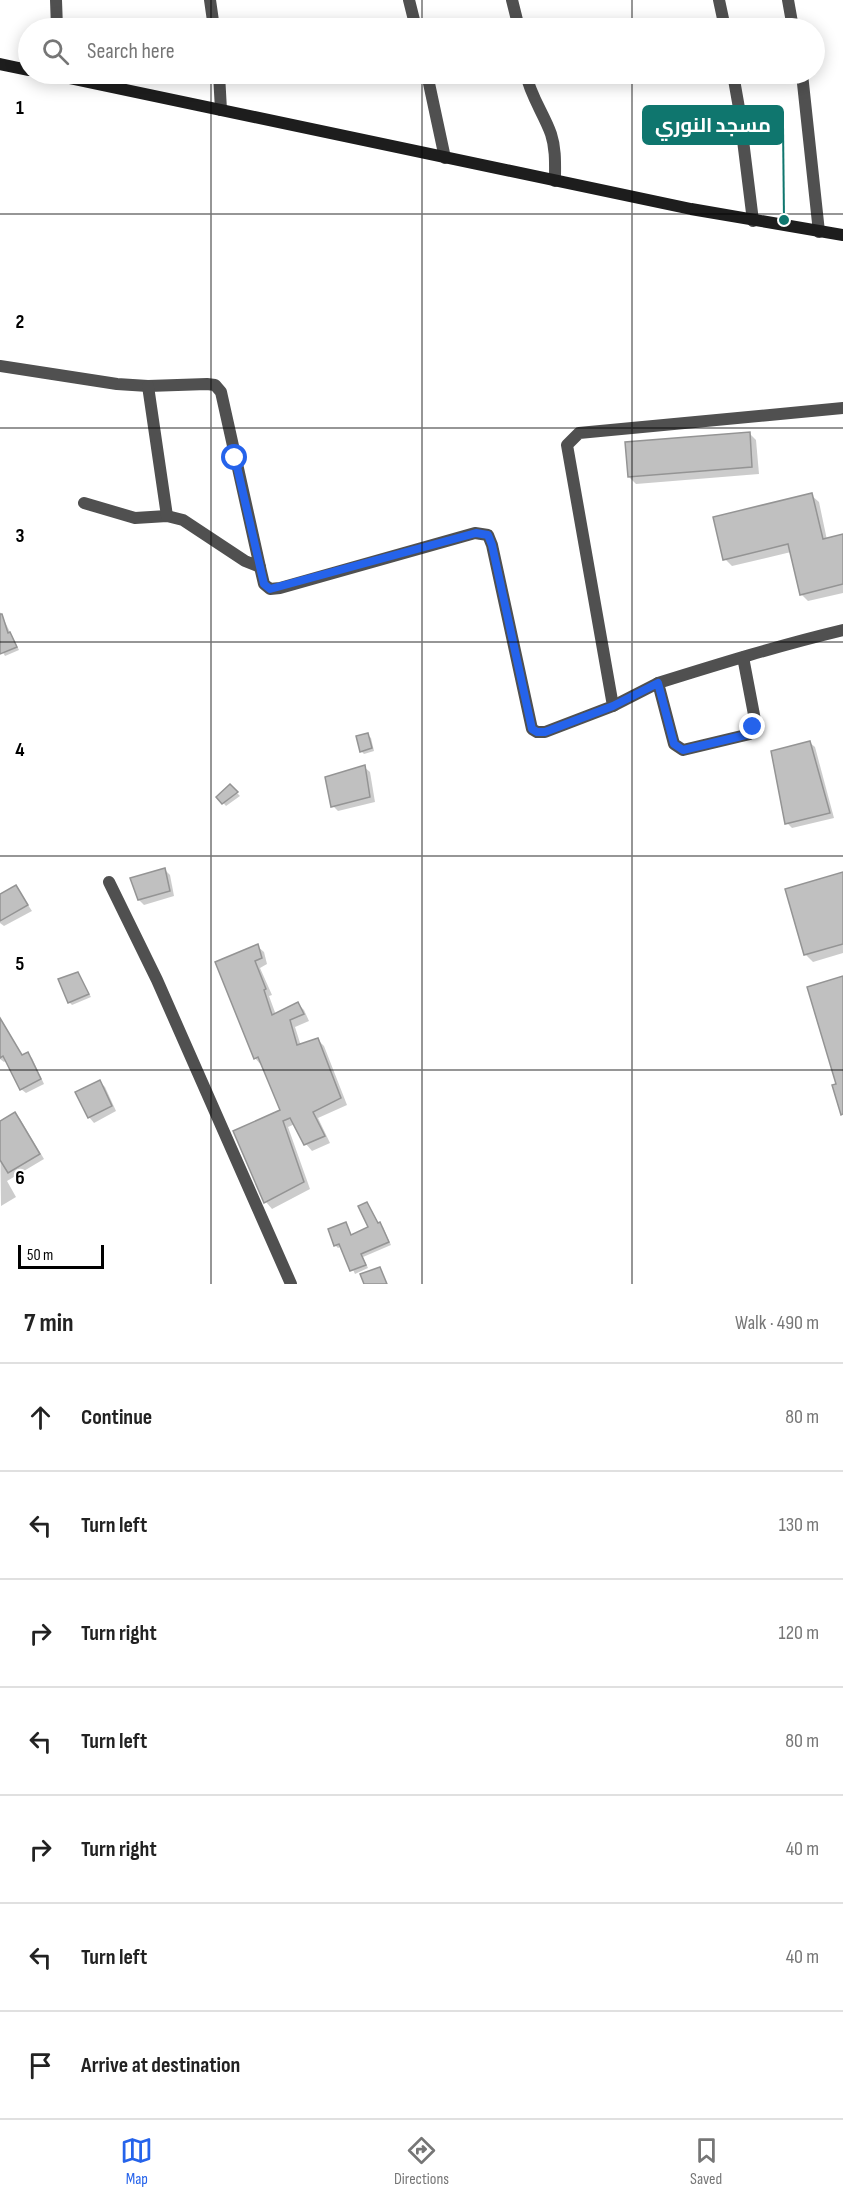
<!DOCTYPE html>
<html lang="en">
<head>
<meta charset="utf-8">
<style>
	body { margin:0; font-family:"Sofia Sans Condensed",Cairo,sans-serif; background:#f2f2f2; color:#222 }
	.scale { position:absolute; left:18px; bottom:15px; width:86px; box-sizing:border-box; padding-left:6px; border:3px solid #000; border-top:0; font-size:16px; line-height:21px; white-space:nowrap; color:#000; -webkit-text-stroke:4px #fff; paint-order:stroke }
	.stop { position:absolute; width:18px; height:18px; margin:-14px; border:4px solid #2563eb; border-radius:50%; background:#fff }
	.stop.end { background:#2563eb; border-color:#fff; box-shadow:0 2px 6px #0008 }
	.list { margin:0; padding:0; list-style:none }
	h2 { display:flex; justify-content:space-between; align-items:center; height:78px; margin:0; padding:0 24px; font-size:26px }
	h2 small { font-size:20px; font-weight:400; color:#767676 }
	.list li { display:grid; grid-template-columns:39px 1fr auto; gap:18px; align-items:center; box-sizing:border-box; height:108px; padding:0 24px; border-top:2px solid #e0e0e0 }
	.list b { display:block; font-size:22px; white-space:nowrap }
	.list em { font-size:20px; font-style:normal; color:#767676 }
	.icon { flex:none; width:33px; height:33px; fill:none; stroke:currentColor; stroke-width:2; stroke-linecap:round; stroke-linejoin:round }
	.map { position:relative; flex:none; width:843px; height:1284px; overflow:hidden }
	.search { position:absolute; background:#fff; box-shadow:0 3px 15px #0003; left:18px; right:18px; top:18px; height:66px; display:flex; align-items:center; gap:15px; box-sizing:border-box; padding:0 21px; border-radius:33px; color:#767676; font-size:22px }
	.sheet { height:834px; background:#fff }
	nav { display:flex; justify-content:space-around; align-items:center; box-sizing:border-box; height:84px; border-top:2px solid #e0e0e0; background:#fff; font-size:16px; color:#767676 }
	nav a { display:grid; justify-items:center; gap:3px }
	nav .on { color:#2563eb }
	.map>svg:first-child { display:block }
	.shadow { fill:#0003 }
	.building { fill:#c0c0c0; stroke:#949494; stroke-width:1.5 }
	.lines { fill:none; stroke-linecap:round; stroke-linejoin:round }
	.minor { stroke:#505050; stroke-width:12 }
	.secondary { stroke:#1d1d1d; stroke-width:12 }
	.route { stroke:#2563eb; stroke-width:8 }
	.grid { fill:none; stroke:#000; stroke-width:1.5; stroke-opacity:0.55 }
	.grid-label { font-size:20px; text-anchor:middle; font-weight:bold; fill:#000; stroke:#fff; stroke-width:4.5; stroke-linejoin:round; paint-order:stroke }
	.leader { fill:none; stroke:#0f766e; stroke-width:2 }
	.callout-dot { fill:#0f766e; stroke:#fff; stroke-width:2 }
	.callout { fill:#0f766e; stroke:#0f766e; stroke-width:2 }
	.callout-label { font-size:20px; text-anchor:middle; font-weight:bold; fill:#fff }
</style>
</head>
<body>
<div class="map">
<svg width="843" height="1284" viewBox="0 0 843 1284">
	<rect width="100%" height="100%" fill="#fff"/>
	<g class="shadow">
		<path d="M749,433l7,7 3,34 -123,10 -7,-7z"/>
		<path d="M811,495l8,7 8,38 16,-4v57l-35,8 -7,-7 -10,-42 -59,14 -7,-7z"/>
		<path d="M0,612l19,38 -14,6 -5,-9z"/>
		<path d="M368,735l3,3 3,13 -10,3 -3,-3z"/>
		<path d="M809,742l6,5 19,71 -42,10 -5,-5z"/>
		<path d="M364,767l6,5 5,30 -37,9 -5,-5z"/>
		<path d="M230,786l10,10 -14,10 -8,-9z"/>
		<path d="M165,870l5,5 4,21 -30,9 -5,-5z"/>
		<path d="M843,874v79l-30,9 -7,-7 -19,-65z"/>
		<path d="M16,887l16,24 -28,15 -4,-3v-27z"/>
		<path d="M257,946l7,6 3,12 -7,4 12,27 -3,1 7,19 22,-11 6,6 5,11 -14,6 6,19 16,-7 7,7 23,59 -29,13 12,25 -18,8 -6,-7 -11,-20 -7,3 22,62 -38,20 -6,-7 -31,-70 47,-21 -21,-46 -6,-7 -38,-95z"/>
		<path d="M77,973l14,24 -19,8 -3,-3z"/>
		<path d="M5,1029l18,27 4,-2 5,4 12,26 -18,9 -5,-4 -14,-29 -3,2 -4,-3v-27z"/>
		<path d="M100,1082l5,5 11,24 -22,12 -5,-6 -12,-24z"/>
		<path d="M15,1114l5,5 24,40 -37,22 9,16 -15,9 -1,-83z"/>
		<path d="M367,1203l12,21 4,3 8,18 -28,12 5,11 -13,6 -13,-28 -4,2 -3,-3 11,-21 6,12 18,-8z"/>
	</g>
	<g class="building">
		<path d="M750,432l2,35 -124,10 -3,-35z"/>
		<path d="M812,493l11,46 20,-5v50l-43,11 -12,-51 -65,16 -10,-43z"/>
		<path d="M0,614h2l6,19 2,-1 7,15 -17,7z"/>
		<path d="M368,733l4,15 -12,4 -4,-16z"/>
		<path d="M810,741l20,72 -45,11 -14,-73z"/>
		<path d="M365,765l5,32 -39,10 -6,-30z"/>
		<path d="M230,784l8,8 -16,12 -6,-7z"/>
		<path d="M165,868l5,23 -32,9 -8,-22z"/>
		<path d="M843,872v72l-39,11 -19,-66z"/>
		<path d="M16,885l12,20 -28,16v-27z"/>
		<path d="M258,944l4,14 -7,3 11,28 -2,1 8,25 26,-13 6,12 -14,6 7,25 21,-7 23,60 -28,14 12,24 -21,9 -14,-27 -7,3 21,61 -40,21 -31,-72 47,-21 -22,-53 -4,2 -39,-97z"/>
		<path d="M78,972l11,22 -21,9 -10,-24z"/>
		<path d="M843,976v138l-2,1 -9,-30 4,-1 -29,-97z"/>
		<path d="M0,1018l22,37 6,-3 13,27 -21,11 -17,-34 -3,2z"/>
		<path d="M100,1080l12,26 -24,12 -13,-26z"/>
		<path d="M15,1112l25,42 -32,19 -8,-13v-39z"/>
		<path d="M367,1202l11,21 2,-1 9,20 -28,12 5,11 -16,6 -11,-27 -5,2 -6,-17 18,-7 5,13 17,-8 -10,-21z"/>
		<path d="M380,1267l7,17h-23l-4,-10z"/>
	</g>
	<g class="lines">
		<g class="minor">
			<path d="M56,0l1,28"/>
			<path d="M210,0l4,28"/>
			<path d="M409,0l7,28"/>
			<path d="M512,0l7,28"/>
			<path d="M719,0l6,28"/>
			<path d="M788,0l5,28"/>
			<path d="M219,74l2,36"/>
			<path d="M427,74l18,84"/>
			<path d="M526,74c4,21 18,40 25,60 5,15 4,31 4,47"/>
			<path d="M733,74l6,34 14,113"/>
			<path d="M802,74l17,158"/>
			<path d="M0,366l117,18 31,2 59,-2 8,1 6,7 39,175 -15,-6 -62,-41 -16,-4 -32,2 -51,-15"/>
			<path d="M148,386l19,130"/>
			<path d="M260,567l4,17 6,5 10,-1 195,-55 13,2 4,10 40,184 5,3h8l68,-26 -46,-261 12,-12 264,-25"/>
			<path d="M743,657l12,63 -5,14 -67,16 -9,-6 -16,-61c61,-19 122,-38 185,-53"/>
			<path d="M613,706l45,-23"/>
			<path d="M109,882l48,98 134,304"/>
		</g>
		<g class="secondary">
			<path d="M0,64l28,6"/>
			<path d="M50,74l641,135 152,26"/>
		</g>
	</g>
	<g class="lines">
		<path class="route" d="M235,458l29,126 6,5 206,-56 12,2 4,10 40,184 5,3h8l68,-26 45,-23 16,61 9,6 67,-16 3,-7"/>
	</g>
	<path class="grid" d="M211,0v28M422,0v28M632,0v28M211,74v1210M422,74v1210M632,74v1210M0,214h843M0,428h843M0,642h843M0,856h843M0,1070h843"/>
	<g class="grid-label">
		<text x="20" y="114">1</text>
		<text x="20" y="328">2</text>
		<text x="20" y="542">3</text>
		<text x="20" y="756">4</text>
		<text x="20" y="970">5</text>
		<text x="20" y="1184">6</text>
	</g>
	<path class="leader" d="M784 220L783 125"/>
	<circle class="callout-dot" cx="784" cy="220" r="6"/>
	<rect class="callout" x="643" y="106" width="140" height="38" rx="6"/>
	<g class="callout-label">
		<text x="713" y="132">مسجد النوري</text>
	</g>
</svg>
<div class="scale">50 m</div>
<div class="stop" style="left:235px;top:458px"></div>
<div class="stop end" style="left:753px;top:727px"></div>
<div class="search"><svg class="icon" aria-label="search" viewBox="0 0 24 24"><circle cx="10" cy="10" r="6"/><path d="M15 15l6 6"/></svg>Search here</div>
</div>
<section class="sheet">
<h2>7 min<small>Walk · 490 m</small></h2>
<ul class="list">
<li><svg class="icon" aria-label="ahead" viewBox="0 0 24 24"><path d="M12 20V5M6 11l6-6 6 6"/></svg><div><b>Continue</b></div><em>80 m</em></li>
<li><svg class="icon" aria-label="left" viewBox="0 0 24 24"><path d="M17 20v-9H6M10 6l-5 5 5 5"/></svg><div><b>Turn left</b></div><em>130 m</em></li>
<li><svg class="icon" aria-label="right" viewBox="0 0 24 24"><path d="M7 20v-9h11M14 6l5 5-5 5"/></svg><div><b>Turn right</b></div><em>120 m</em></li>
<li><svg class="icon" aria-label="left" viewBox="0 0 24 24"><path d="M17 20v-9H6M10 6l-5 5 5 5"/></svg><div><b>Turn left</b></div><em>80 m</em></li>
<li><svg class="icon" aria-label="right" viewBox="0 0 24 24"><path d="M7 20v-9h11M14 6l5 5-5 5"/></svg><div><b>Turn right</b></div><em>40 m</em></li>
<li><svg class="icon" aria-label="left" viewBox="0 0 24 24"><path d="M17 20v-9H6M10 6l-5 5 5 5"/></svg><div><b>Turn left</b></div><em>40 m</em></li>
<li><svg class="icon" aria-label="arrive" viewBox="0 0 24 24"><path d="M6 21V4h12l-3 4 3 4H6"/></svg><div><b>Arrive at destination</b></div></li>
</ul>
</section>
<nav>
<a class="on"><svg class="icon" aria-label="map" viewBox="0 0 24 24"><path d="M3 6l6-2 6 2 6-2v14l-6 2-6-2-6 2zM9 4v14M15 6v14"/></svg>Map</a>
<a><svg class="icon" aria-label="directions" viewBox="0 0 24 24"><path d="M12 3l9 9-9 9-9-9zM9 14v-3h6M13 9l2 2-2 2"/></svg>Directions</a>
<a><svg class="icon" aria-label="saved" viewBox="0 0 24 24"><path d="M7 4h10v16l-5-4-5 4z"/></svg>Saved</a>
</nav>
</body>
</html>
